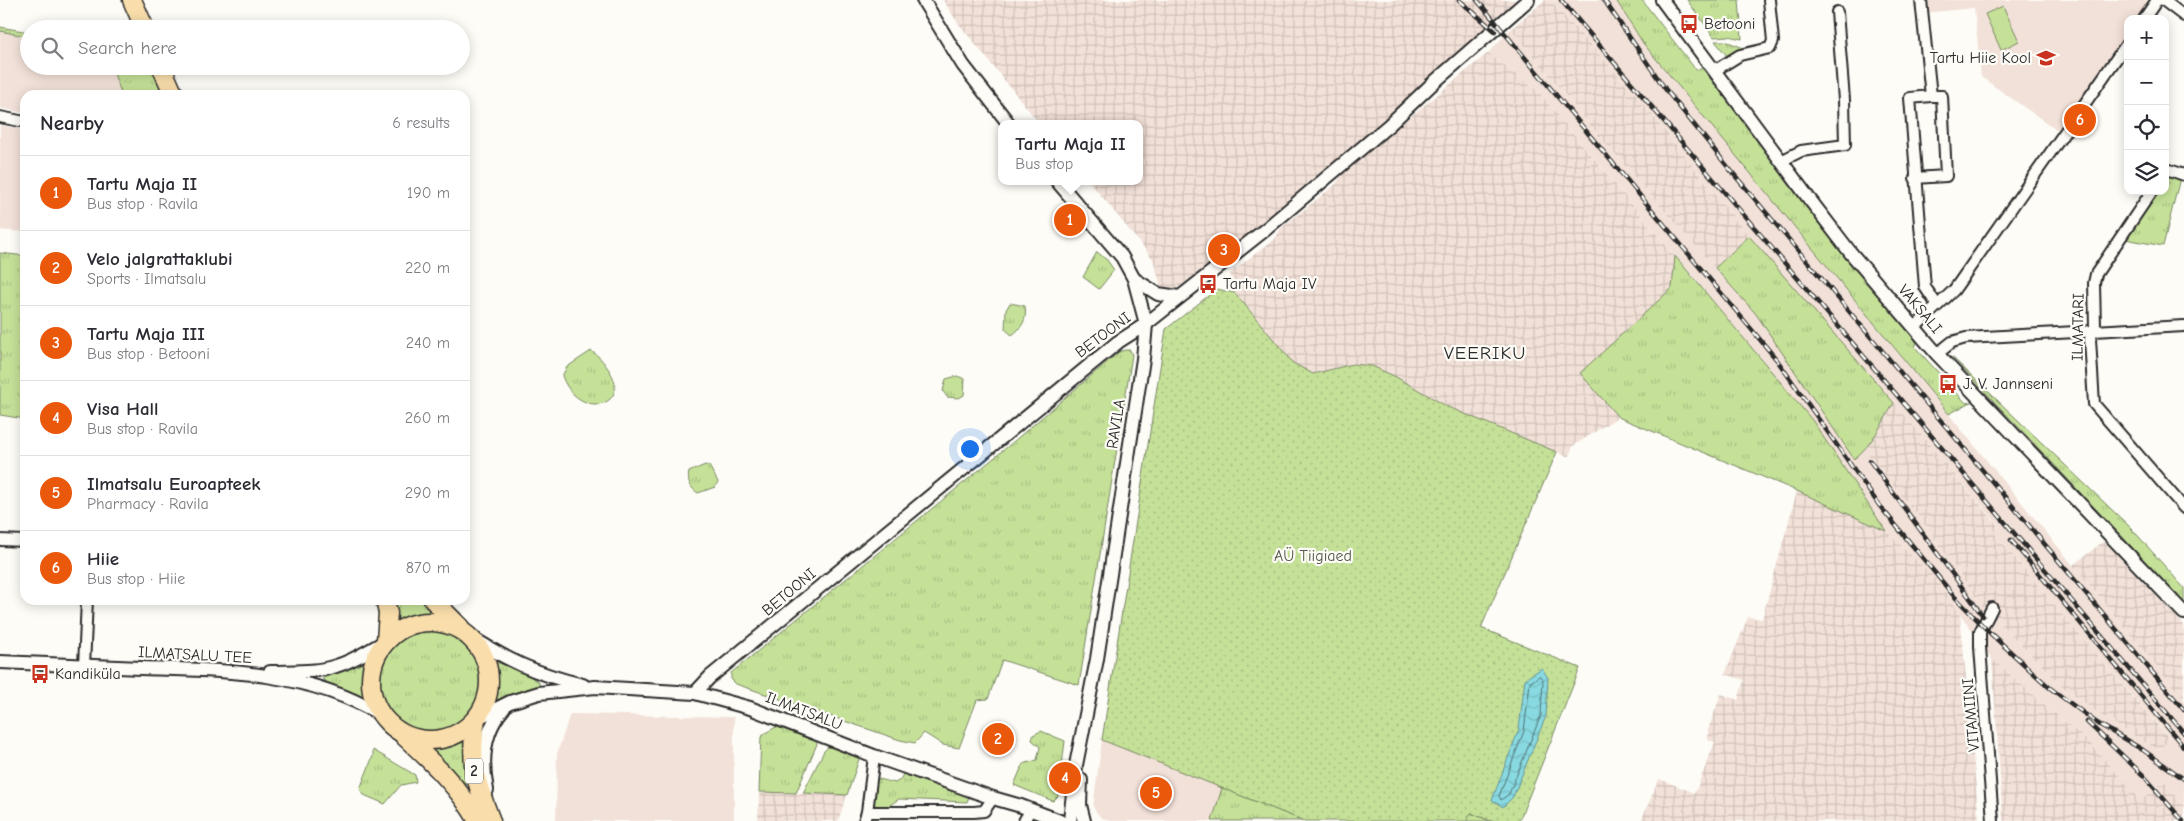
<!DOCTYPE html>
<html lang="en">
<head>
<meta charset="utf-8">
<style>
	body { margin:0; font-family:"Comic Neue",sans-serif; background:#f7f7f7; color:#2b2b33 }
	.controls { position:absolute; right:15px; top:15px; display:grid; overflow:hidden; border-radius:10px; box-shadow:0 2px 12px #0003 }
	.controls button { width:45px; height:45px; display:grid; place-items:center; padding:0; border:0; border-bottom:1px solid #e1e1e2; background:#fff; color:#2b2b33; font:25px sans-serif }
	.you { position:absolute; left:969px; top:448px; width:18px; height:18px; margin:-12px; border:4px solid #fff; border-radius:50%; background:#1a73e8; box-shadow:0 0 0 8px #1a73e833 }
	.badge { display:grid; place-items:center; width:32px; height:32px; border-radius:50%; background:#ea580c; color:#fff; font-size:16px; font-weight:700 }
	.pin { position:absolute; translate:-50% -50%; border:2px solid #fff; box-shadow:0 1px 5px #0006 }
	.popup { position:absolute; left:998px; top:120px; width:145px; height:65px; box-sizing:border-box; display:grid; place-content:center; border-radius:10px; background:#fff; filter:drop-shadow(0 1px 4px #0005); font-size:16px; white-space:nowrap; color:#7c7c81 }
	.popup b { font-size:19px; color:#2b2b33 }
	.popup::after { content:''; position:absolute; left:50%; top:100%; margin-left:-10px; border:10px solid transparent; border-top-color:#fff }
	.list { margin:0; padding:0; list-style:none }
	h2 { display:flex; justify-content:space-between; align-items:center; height:65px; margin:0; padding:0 20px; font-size:21px }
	h2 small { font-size:16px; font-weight:400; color:#7c7c81 }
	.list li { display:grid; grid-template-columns:32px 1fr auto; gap:15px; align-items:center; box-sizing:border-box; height:75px; padding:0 20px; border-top:1px solid #e1e1e2 }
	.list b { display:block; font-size:19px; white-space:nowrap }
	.list p { margin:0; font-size:16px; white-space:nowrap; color:#7c7c81 }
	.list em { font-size:16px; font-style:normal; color:#7c7c81 }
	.icon { flex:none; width:28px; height:28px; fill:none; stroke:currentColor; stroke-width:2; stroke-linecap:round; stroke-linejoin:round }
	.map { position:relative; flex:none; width:2184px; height:821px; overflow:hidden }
	.search { position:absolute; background:#fff; box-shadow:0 2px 12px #0003; left:20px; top:20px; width:450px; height:55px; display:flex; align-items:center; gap:12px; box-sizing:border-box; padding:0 18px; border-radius:28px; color:#7c7c81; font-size:19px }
	.panel { position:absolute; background:#fff; box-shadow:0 2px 12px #0003; left:20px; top:90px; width:450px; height:515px; border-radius:15px }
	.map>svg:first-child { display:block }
	.built { fill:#f2e1d8 }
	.industrial { fill:url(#industrial-grid) }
	.grass { fill:url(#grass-tufts); stroke:#788662 }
	.park { fill:url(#park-dots); stroke:#788662 }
	.pitch { fill:#c5e198; stroke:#788662 }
	.water { fill:url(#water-waves); stroke:#639398 }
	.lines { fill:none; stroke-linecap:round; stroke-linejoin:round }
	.shore { stroke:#507174; stroke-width:1 }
	.minor-casing { stroke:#2b2b2b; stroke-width:14 }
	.tertiary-casing { stroke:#2b2b2b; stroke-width:16 }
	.trunk-casing { stroke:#2b2b2b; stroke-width:21 }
	.minor { stroke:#fdfcf7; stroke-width:10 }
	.tertiary { stroke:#fdfcf7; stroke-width:12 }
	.trunk { stroke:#f9deab; stroke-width:18 }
	.rail-casing { stroke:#2b2b2b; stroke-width:4.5 }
	.rail { stroke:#fdfcf7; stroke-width:2.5; stroke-dasharray:8; stroke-linecap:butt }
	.labels { text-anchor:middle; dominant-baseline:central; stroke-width:4.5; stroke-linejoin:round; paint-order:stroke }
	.shield { fill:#fdfcf7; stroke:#6a6a68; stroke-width:1 }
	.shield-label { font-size:15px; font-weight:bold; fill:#2b2b2b }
	.poi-label { font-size:16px; fill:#2b2b2b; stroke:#fdfcf7; text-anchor:start }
	.street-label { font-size:16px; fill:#2b2b2b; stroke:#fdfcf7 }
	.park-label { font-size:16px; fill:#525846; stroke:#fdfcf7 }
	.quarter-label { font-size:19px; letter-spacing:1px; fill:#2b2b2b; stroke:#fdfcf7 }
</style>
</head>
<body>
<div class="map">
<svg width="2184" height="821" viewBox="0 0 2184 821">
	<defs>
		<pattern id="industrial-grid" width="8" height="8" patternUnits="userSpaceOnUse" patternTransform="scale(1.25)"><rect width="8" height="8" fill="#f2e1d8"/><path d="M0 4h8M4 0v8" fill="none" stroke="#d0c1ba"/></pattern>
		<pattern id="grass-tufts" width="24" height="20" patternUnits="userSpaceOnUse" patternTransform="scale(1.25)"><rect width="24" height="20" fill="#c5e198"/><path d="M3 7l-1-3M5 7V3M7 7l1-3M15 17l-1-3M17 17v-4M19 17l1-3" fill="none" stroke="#a9c183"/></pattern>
		<pattern id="park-dots" width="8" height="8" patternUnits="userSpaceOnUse" patternTransform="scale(1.25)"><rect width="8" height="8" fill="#c5e198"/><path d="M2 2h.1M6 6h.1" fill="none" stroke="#a9c183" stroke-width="1.8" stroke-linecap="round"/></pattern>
		<pattern id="water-waves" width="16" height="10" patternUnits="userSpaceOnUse" patternTransform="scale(1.25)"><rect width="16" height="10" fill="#88d9e1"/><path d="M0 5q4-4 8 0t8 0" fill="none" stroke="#76bac1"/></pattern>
	</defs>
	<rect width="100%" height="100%" fill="#fdfcf7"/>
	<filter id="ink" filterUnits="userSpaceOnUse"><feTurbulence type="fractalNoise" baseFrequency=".02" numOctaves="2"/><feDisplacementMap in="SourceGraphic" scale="10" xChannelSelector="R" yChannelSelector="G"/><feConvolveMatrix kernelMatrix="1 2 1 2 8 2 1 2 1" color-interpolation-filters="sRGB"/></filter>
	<g filter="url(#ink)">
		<g class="built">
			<path d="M1550,0h66l27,43 541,657v106l-20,-25 -23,21 -48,-56 -101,-87 -57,-81 -49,-47 -74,-111 -275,-330 -49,-37 23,-24 93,113 152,172 98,145 11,-10 58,73 58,82 82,83 39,29 56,34 12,-12 -66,-74 -110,-131 6,-6 -251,-291 -113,-141z"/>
			<path d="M1922,0h235l-14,19h-15v19l-71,92 -76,-53 -7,-69 -51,5z"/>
			<path d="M0,30l29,4v32h109l14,29h-127v18l-25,-5z"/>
			<path d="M0,125l25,5v102l-25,-2z"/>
			<path d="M570,714l164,3v104h-178l1,-67z"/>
			<path d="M1102,740l120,48 -10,33h-102l-10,-4 -7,-10z"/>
		</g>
		<g class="industrial">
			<path d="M943,0h573l-110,103 -117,100 -108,83 -14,5 -6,-4 -8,-28 -64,-78h50v-57h-99l-82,-101z"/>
			<path d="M1545,0h5l86,95 113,141 -34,32 -111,-126 -93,-113z"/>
			<path d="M1488,53l49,37 138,166 -3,32 -92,85 38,44 -45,29 -4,11 -121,-50 -52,-30 -24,-11 -19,-2 -40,10 -20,-11 -58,-70 -5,-20 45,-34 6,-11 55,-44 7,-12z"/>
			<path d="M1894,403l106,125 -6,5 110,131 66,75 -12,11 -56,-34 -39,-29 -82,-83 -58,-82 -58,-72z"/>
			<path d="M1797,491l89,40 49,47 25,35 19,208h-338l18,-42 36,14 20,-51 -7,-2v-10l13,-36 17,6 6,-20 -19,-6 23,-57 14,2z"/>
			<path d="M2104,541l80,84v75l-111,-135z"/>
			<path d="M1992,659l101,87 48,55 23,-20 20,25v15h-181z"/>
			<path d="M759,792l88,3 -9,26h-80z"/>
		</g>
		<g class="grass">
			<path d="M1616,0h26l54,70 6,-2 215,275 -2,4 51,56 5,-1 -22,12 -306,-371z"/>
			<path d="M1687,0h52l3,39 -14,-3 -14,1z"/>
			<path d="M0,27l29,5v5l-29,-6z"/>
			<path d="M1715,41h10l19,7 -17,8z"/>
			<path d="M111,66h40l13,29h-42z"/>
			<path d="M2166,176l14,2 -17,68 -38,-7 31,-48h9z"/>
			<path d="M1749,236l145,167c-12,20 -21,41 -40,56l-98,-145 -41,-46z"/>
			<path d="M1097,252l10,8 7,10 -15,19 -16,-12z"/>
			<path d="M0,253l25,3v163l-25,-4z"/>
			<path d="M1675,256l137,164 74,111 -89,-40 -179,-74 -38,-44 92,-85z"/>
			<path d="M1010,303l15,3c2,13 -2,21 -13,29l-7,-6 1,-19z"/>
			<path d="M1125,350h5l2,5 -53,330 -77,-25 -14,39 -11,1 -18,48 -16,-3 -19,-12 -9,10 -15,-3 -164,-56 -5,-5v-6l269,-220 119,-101z"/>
			<path d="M591,351c7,4 11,9 16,16 29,39 -28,55 -45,9l5,-9z"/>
			<path d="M1952,357l180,172 52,59v14z"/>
			<path d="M957,376l8,3 -1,16 -5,3 -12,-1 -4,-6 3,-12z"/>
			<path d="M705,465l4,1 9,16 -3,5 -17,6c-8,-5 -11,-12 -9,-21z"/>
			<path d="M393,600h31l16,17 -25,2 -20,8z"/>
			<circle cx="432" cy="681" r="52"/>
			<path d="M371,656l-4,16 1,27 -33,-12 -12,-7v-2l29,-11z"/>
			<path d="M494,661l31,12 14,9v4l-26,9 -20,9 3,-18z"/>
			<path d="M776,727l38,11 3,6 -21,49 -37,-1 2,-55 6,-5z"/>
			<path d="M1041,731l24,10 -7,55 -5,5 -39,-16 9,-21 14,-4 3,-13 -8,-7 1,-5z"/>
			<path d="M467,735l3,51 -15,-10 -32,-31 26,-2z"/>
			<path d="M828,747h6l26,9 -13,39 -44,-2 21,-42z"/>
			<path d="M373,750l42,25 1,7 -15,3 -16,19 -21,-9 -4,-6 13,-33z"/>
			<path d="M903,774l66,23 -2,5 -68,-3 -12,8 -12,-1 -3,-4 3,-24 20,5 5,-3z"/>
			<path d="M1222,788l82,33h-92z"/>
			<path d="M1470,813l21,8h-24z"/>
		</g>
		<path class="park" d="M1217,289l18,4 58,70 20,11 40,-10 19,2 24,11 52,30 109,45 -76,176 99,40 -61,153h-28l-20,-8 -4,8h-163l-202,-81 64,-411z"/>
		<path class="pitch" d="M2003,6l16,35 -18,9 -16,-36z"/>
		<path class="water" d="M1542,668l6,10 -2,38 -33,81 -10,10 -11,-7 27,-71 6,-50z"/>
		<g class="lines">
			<path class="shore" d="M1540,676l3,4 -2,35 -32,79 -8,6 -2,-4 25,-65 6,-48z"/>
			<g class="minor-casing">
				<g id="minor">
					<path d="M1921,0l10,96 -21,2 15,189 12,18"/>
					<path d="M2163,0l21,16"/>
					<path d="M2144,19l13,-19"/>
					<path d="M1714,71l26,-16 30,-7 3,-7 -4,-41"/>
					<path d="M0,117l25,5"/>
					<path d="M1781,161l20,-10 44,-6 -1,-45 -7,-88"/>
					<path d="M2165,172l2,-3 17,6"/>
					<path d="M1915,178l31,-2 -4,-80h-11"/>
					<path d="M2152,191l-56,83 -2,9 1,44 -5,12 4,65 90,104"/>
					<path d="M1915,327l39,-37 174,-248"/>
					<path d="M1937,354l15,-12 14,-4 218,-12"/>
					<path d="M0,540l25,1"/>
					<path d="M1992,608l-12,24v15l13,174"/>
					<path d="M84,666l3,-66"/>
					<path d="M867,812h107l10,-1 9,-13"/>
					<path d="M864,821l3,-9 7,-56"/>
					<path d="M1024,821l3,-5"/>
				</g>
			</g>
			<g class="tertiary-casing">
				<g id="tertiary">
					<path d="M923,0l40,65 46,59"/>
					<path d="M1662,0l145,196 43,56 87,102 247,259"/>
					<path d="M1057,181l65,76 12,22 12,45 -3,35 -46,300 -21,106 -6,56"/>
					<path d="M1134,279l24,15 21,3"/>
					<path d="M465,633c41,27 71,41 118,52"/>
					<path d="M0,662c47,2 94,4 141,6 82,2 168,3 240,47"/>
					<path d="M270,672c22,-1 45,1 66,-6 18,-5 33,-16 50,-25"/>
					<path d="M695,693l15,-16 408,-335 28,-18 120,-95 123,-104 43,-41 96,-84"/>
					<path d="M476,719l34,-17 29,-9 56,-6 100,6 55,15 124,48 119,42 28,8 39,15"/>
					<path d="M1081,780l-1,25 4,16"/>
					<path d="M487,790c-6,-30 -3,-60 17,-82"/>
				</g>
			</g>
			<g class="trunk-casing">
				<g id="trunk">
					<path d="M132,0l13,29"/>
					<path d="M161,66l13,29"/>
					<path d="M385,600l3,13 -2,28"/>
					<path d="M433,600l27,27"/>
					<circle cx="430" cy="681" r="59"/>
					<path d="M476,719c-7,44 -1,61 15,102"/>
					<path d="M404,736c28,26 55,51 74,85"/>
				</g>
			</g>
			<use href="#minor" class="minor"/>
			<use href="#tertiary" class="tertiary"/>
			<use href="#trunk" class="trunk"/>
			<g class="rail-casing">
				<g id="rail">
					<path d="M1459,0l36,31"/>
					<path d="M1477,0l300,360 102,145 75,91 36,37 60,55 47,35 46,27 41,29"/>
					<path d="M1561,0l623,733"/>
					<path d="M1604,0l62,90 66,82 452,538"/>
					<path d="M1870,461l113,155"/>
					<path d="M2011,540l173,207"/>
					<path d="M2087,722l56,53 40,46"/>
				</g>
			</g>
			<use href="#rail" class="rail"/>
		</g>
	</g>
	<defs>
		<g id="bus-bare" transform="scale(1.5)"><path d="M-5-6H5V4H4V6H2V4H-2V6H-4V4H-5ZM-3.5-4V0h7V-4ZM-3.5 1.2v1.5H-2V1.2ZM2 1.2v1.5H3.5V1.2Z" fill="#c8321e" stroke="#fdfcf7" stroke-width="2.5" paint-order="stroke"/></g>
		<g id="school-bare" transform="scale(1.5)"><path d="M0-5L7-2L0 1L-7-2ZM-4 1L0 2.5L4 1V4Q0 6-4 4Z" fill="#c8321e" stroke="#fdfcf7" stroke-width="2.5" paint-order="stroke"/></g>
	</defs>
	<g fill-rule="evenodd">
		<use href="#bus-bare" x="1689" y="24"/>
		<use href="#school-bare" x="2046" y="58"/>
		<use href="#bus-bare" x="1208" y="284"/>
		<use href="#bus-bare" x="1948" y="384"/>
		<use href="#bus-bare" x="40" y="674"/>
	</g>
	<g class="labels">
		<rect class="shield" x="465" y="758.5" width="18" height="25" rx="4"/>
		<g class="shield-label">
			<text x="474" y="771">2</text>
		</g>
		<g class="poi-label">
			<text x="1704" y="24">Betooni</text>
			<text x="2031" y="58" text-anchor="end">Tartu Hiie Kool</text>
			<text x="1223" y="284">Tartu Maja IV</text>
			<text x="1963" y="384">J. V. Jannseni</text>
			<text x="55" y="674">Kandiküla</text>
		</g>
		<g class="street-label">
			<text transform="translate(1920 309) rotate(50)">VAKSALI</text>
			<text transform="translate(2078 327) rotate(-89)">ILMATARI</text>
			<text transform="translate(1103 335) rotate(-37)">BETOONI</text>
			<text transform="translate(1116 424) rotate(-81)">RAVILA</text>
			<text transform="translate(789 592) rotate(-40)">BETOONI</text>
			<text transform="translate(195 655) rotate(3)">ILMATSALU TEE</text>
			<text transform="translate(804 711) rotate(21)">ILMATSALU</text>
			<text transform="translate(1971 715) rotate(-95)">VITAMIINI</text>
		</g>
		<g class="park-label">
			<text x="1313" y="556">AÜ Tiigiaed</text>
		</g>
		<g class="quarter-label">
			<text x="1485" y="353">VEERIKU</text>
		</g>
	</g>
</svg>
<div class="controls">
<button>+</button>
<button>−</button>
<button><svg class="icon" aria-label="locate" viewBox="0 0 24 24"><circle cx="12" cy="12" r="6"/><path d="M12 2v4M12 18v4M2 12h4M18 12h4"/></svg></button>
<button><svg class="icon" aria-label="layers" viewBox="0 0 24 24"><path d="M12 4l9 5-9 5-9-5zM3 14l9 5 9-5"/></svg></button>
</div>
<div class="you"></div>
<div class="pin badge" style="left:1070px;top:220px">1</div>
<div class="popup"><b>Tartu Maja II</b>Bus stop</div>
<div class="pin badge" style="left:998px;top:739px">2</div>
<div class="pin badge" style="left:1224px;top:250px">3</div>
<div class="pin badge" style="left:1065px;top:778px">4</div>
<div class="pin badge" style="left:1156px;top:793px">5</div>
<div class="pin badge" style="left:2080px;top:120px">6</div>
<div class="search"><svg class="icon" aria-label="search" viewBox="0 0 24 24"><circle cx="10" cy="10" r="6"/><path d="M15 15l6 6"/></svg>Search here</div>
<section class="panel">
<h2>Nearby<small>6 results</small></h2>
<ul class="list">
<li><span class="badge">1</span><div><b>Tartu Maja II</b><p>Bus stop · Ravila</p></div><em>190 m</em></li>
<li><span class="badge">2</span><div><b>Velo jalgrattaklubi</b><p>Sports · Ilmatsalu</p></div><em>220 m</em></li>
<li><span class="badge">3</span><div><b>Tartu Maja III</b><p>Bus stop · Betooni</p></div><em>240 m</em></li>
<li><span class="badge">4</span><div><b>Visa Hall</b><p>Bus stop · Ravila</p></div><em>260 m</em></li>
<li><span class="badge">5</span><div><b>Ilmatsalu Euroapteek</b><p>Pharmacy · Ravila</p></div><em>290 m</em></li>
<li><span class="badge">6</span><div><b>Hiie</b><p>Bus stop · Hiie</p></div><em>870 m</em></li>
</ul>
</section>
</div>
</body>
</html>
